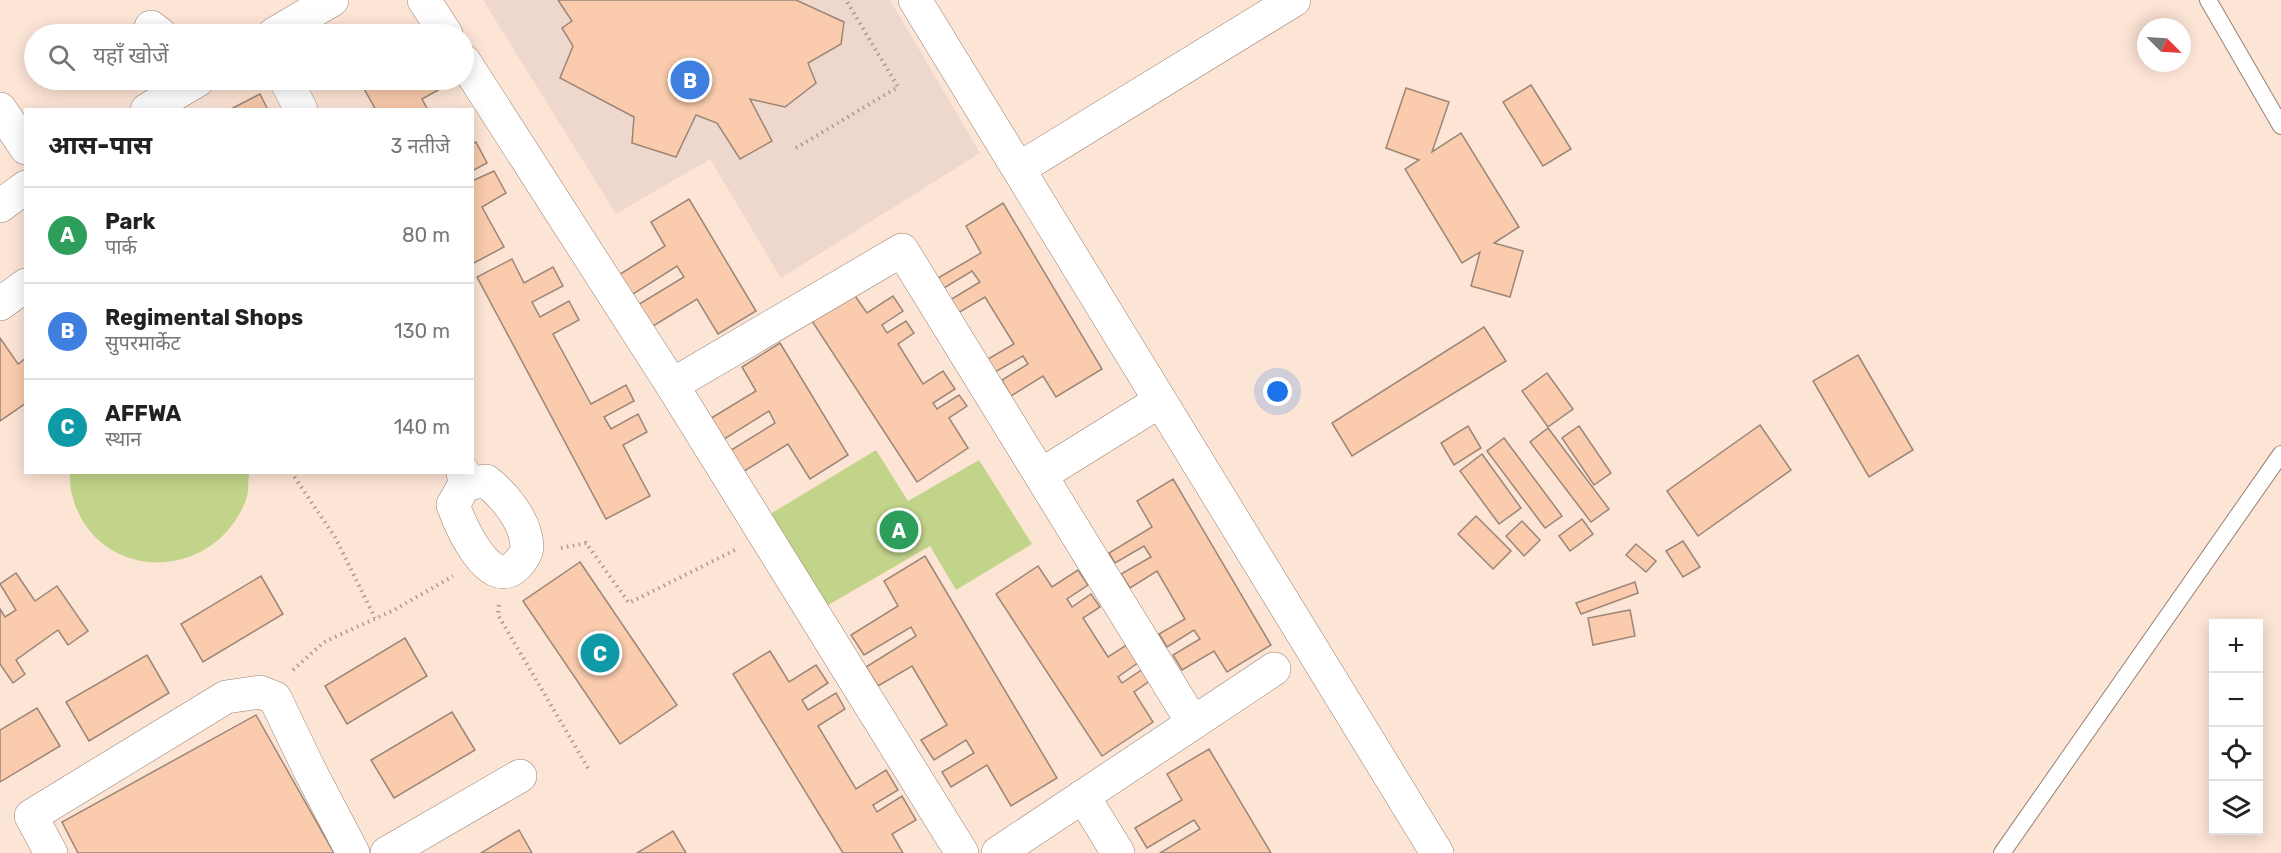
<!DOCTYPE html>
<html lang="hi">
<head>
<meta charset="utf-8">
<style>
	body { margin:0; font-family:Rubik,"Noto Sans Devanagari",sans-serif; background:#f6f6f6; color:#222 }
	.controls { position:absolute; right:18px; bottom:18px; display:grid; overflow:hidden; border-radius:0px; box-shadow:0 3px 15px #0003 }
	.controls button { width:54px; height:54px; display:grid; place-items:center; padding:0; border:0; border-bottom:2px solid #e0e0e0; background:#fff; color:#222; font:30px sans-serif }
	.compass { position:absolute; left:2137px; top:18px; width:54px; height:54px; border-radius:50%; background:#fff; box-shadow:0 3px 15px #0003; rotate:114deg }
	.you { position:absolute; left:1278px; top:392px; width:21px; height:21px; margin:-15px; border:4px solid #fff; border-radius:50%; background:#1a73e8; box-shadow:0 0 0 9px #1a73e833 }
	.badge { display:grid; place-items:center; width:39px; height:39px; border-radius:50%; background:#b45309; color:#fff; font-size:20px; font-weight:700 }
	.pin { position:absolute; translate:-50% -50%; border:3px solid #fff; box-shadow:0 2px 6px #0006 }
	.list { margin:0; padding:0; list-style:none }
	h2 { display:flex; justify-content:space-between; align-items:center; height:78px; margin:0; padding:0 24px; font-size:26px }
	h2 small { font-size:20px; font-weight:400; color:#767676 }
	.list li { display:grid; grid-template-columns:39px 1fr auto; gap:18px; align-items:center; box-sizing:border-box; height:96px; padding:0 24px; border-top:2px solid #e0e0e0 }
	.list b { display:block; font-size:22px; white-space:nowrap }
	.list p { margin:0; font-size:20px; white-space:nowrap; color:#767676 }
	.list em { font-size:20px; font-style:normal; color:#767676 }
	.icon { flex:none; width:33px; height:33px; fill:none; stroke:currentColor; stroke-width:2; stroke-linecap:round; stroke-linejoin:round }
	.map { position:relative; flex:none; width:2281px; height:853px; overflow:hidden }
	.search { position:absolute; background:#fff; box-shadow:0 3px 15px #0003; left:24px; top:24px; width:450px; height:66px; display:flex; align-items:center; gap:15px; box-sizing:border-box; padding:0 21px; border-radius:33px; color:#767676; font-size:22px }
	.panel { position:absolute; background:#fff; box-shadow:0 3px 15px #0003; left:24px; top:108px; width:450px; height:366px; border-radius:0px }
	.map>svg:first-child { display:block }
	.commercial { fill:#eed7cc }
	.green { fill:#c2d48a }
	.building { fill:#facbac; stroke:#9c8678; stroke-width:1.5 }
	.lines { fill:none; stroke-linecap:round; stroke-linejoin:round }
	.service-casing { stroke:#978173; stroke-width:18 }
	.minor-casing { stroke:#978173; stroke-width:34 }
	.path { stroke:#ac998e; stroke-width:4; stroke-dasharray:1.5 4.5; stroke-linecap:butt }
	.service { stroke:#fff; stroke-width:16 }
	.minor { stroke:#fff; stroke-width:33 }
</style>
</head>
<body>
<div class="map">
<svg width="2281" height="853" viewBox="0 0 2281 853">
	<rect width="100%" height="100%" fill="#fde5d6"/>
	<path class="commercial" d="M483,0h407l90,153 -199,125 -71,-119 -94,55z"/>
	<g class="green">
		<path d="M876,450l32,51 71,-41 53,84 -76,46 -26,-44 -107,62 -56,-92z"/>
		<path d="M70,473v-1l179,1c-1,8 0,19 -3,27 -33,85 -151,83 -174,-5 -2,-7 -2,-15 -2,-22z"/>
	</g>
	<g class="building">
		<path d="M796,0l48,22 -3,22 -33,19 8,20 -31,24 -35,-8 22,42 -32,18 -23,-36 -21,-8 -20,42 -44,-14 2,-26 -74,-39 13,-32 -11,-18 10,-7 -14,-21z"/>
		<path d="M359,80h87l3,4 -27,15 6,11h-52z"/>
		<path d="M1531,85l40,64 -28,17 -40,-64z"/>
		<path d="M1406,88l43,14 -17,50 29,-19 58,94 -25,16 29,8 -13,46 -39,-11 9,-34 -18,11 -57,-94 14,-9 -33,-12z"/>
		<path d="M260,94l8,16h-39z"/>
		<path d="M476,142l11,21 -15,8v-27z"/>
		<path d="M494,171l12,22 -24,14 22,40 -32,17v-83z"/>
		<path d="M689,199l67,112 -38,23 -21,-35 -47,29 -14,-22 48,-29 -7,-11 -47,30 -13,-20 48,-30 -14,-24z"/>
		<path d="M1003,203l99,166 -46,28 -13,-21 -32,20 -9,-16 26,-16 -5,-8 -28,16 -7,-13 26,-15 -29,-47 -27,16 -8,-13 30,-18 -8,-11 -28,17 -6,-10 43,-25 -15,-27z"/>
		<path d="M512,259l12,24 29,-16 10,19 -31,16 8,15 29,-16 10,19 -26,14 38,70 35,-19 8,16 -30,16 7,12 27,-15 9,18 -24,13 27,51 -44,23 -129,-242z"/>
		<path d="M853,293l14,20 26,-17 10,15 -21,14 5,8 19,-12 8,12 -16,11 25,40 20,-13 12,18 -22,14 4,6 22,-14 8,11 -18,12 19,30 -51,34 -105,-161z"/>
		<path d="M1484,327l22,34 -154,95 -20,-33z"/>
		<path d="M0,338l18,26 8,-6v45l-26,18z"/>
		<path d="M780,343l68,112 -38,24 -22,-35 -47,29 -13,-21 47,-29 -6,-12 -48,30 -13,-21 48,-29 -14,-24z"/>
		<path d="M1858,355l55,95 -44,27 -56,-96z"/>
		<path d="M1547,373l26,36 -25,18 -26,-36z"/>
		<path d="M1760,425l31,45 -93,66 -31,-45z"/>
		<path d="M1468,426l13,22 -27,17 -13,-22z"/>
		<path d="M1579,426l32,47 -17,12 -32,-47z"/>
		<path d="M1548,428l61,81 -18,13 -61,-80z"/>
		<path d="M1504,438l58,78 -17,12 -58,-77z"/>
		<path d="M1482,454l39,54 -22,16 -39,-53z"/>
		<path d="M1173,479l98,166 -44,27 -13,-21 -32,19 -9,-15 27,-16 -6,-9 -27,17 -8,-13 26,-15 -28,-48 -27,17 -9,-14 30,-17 -7,-11 -29,17 -6,-10 43,-26 -15,-26z"/>
		<path d="M1476,516l35,35 -18,18 -35,-35z"/>
		<path d="M1582,519l11,15 -23,17 -11,-15z"/>
		<path d="M1522,521l18,19 -16,16 -18,-20z"/>
		<path d="M1683,541l17,26 -17,10 -17,-26z"/>
		<path d="M1636,544l20,17 -10,11 -20,-17z"/>
		<path d="M925,556l132,222 -46,28 -24,-41 -36,22 -9,-15 32,-19 -8,-13 -32,20 -13,-20 26,-15 -35,-59 -34,20 -12,-19 50,-31 -5,-9 -47,28 -13,-20 47,-29 -14,-25z"/>
		<path d="M580,562l97,143 -57,39 -97,-143z"/>
		<path d="M1038,566l14,21 26,-17 10,15 -21,14 5,8 19,-13 9,13 -17,11 25,39 20,-13 11,18 -21,15 4,6 21,-14 8,11 -17,12 19,30 -51,34 -106,-162z"/>
		<path d="M16,573l19,28 22,-15 31,45 -20,14 -10,-15 -42,30 9,14 -12,9 -13,-19v-55l5,8 11,-7 -16,-26z"/>
		<path d="M261,576l22,38 -80,48 -22,-38z"/>
		<path d="M1635,582l3,11 -57,21 -5,-11z"/>
		<path d="M1630,610l5,26 -42,9 -5,-27z"/>
		<path d="M405,638l22,38 -80,48 -22,-38z"/>
		<path d="M770,651l19,31 27,-17 12,18 -26,17 6,10 28,-17 9,16 -27,17 38,63 30,-19 12,20 -25,15 4,7 25,-16 14,24 -24,14 11,19h-60l-110,-179z"/>
		<path d="M147,655l22,38 -80,48 -23,-39z"/>
		<path d="M37,708l23,38 -60,36v-52z"/>
		<path d="M452,712l23,38 -81,48 -23,-38z"/>
		<path d="M256,715l78,138h-256l-16,-31z"/>
		<path d="M1209,749l62,104h-111l40,-24 -6,-9 -47,28 -12,-20 47,-28 -15,-26z"/>
		<path d="M519,830l13,23h-51z"/>
		<path d="M673,831l13,22h-49z"/>
	</g>
	<g class="lines">
		<g class="service-casing">
			<g id="service">
				<path d="M2208,0l73,126"/>
				<path d="M2002,853l279,-399"/>
			</g>
		</g>
		<g class="minor-casing">
			<g id="minor">
				<path d="M424,0l22,34"/>
				<path d="M915,0l522,853"/>
				<path d="M151,27l9,7"/>
				<path d="M274,34l58,-34"/>
				<path d="M464,61l208,324 290,468"/>
				<path d="M286,80l15,30"/>
				<path d="M0,109l26,39"/>
				<path d="M147,110l51,-30"/>
				<path d="M1020,168l274,-168"/>
				<path d="M0,206l26,-19"/>
				<path d="M0,304l26,-19"/>
				<path d="M672,385l230,-135 291,473"/>
				<path d="M463,472l2,12 -12,21c7,19 36,87 63,61 5,-5 11,-13 11,-20 -1,-25 -23,-51 -41,-65l-21,3"/>
				<path d="M1041,475l119,-74"/>
				<path d="M1083,796l35,57"/>
				<path d="M51,853l-20,-37 195,-119 34,-5 15,6 34,71 44,84"/>
				<path d="M387,853l133,-77"/>
				<path d="M998,853l276,-184"/>
			</g>
		</g>
		<g class="path">
			<path d="M796,148l102,-61 -52,-87"/>
			<path d="M291,472l44,65 40,81"/>
			<path d="M561,548l25,-5 43,60 106,-53"/>
			<path d="M499,605l-1,10 90,153"/>
			<path d="M293,670l31,-28 70,-32 59,-34"/>
		</g>
		<use href="#service" class="service"/>
		<use href="#minor" class="minor"/>
	</g>
</svg>
<div class="controls">
<button>+</button>
<button>−</button>
<button><svg class="icon" aria-label="locate" viewBox="0 0 24 24"><circle cx="12" cy="12" r="6"/><path d="M12 2v4M12 18v4M2 12h4M18 12h4"/></svg></button>
<button><svg class="icon" aria-label="layers" viewBox="0 0 24 24"><path d="M12 4l9 5-9 5-9-5zM3 14l9 5 9-5"/></svg></button>
</div>
<svg class="compass" viewBox="-18 -18 36 36"><path d="M0-13l5 13h-10z" fill="#e53935"/><path d="M0 13l5-13h-10z" fill="#767676"/></svg>
<div class="you"></div>
<div class="pin badge" style="left:899px;top:530px;background:#2e9e5b">A</div>
<div class="pin badge" style="left:690px;top:80px;background:#3f7fe0">B</div>
<div class="pin badge" style="left:600px;top:653px;background:#0f9aa8">C</div>
<div class="search"><svg class="icon" aria-label="search" viewBox="0 0 24 24"><circle cx="10" cy="10" r="6"/><path d="M15 15l6 6"/></svg>यहाँ खोजें</div>
<section class="panel">
<h2>आस-पास<small>3 नतीजे</small></h2>
<ul class="list">
<li><span class="badge" style="background:#2e9e5b">A</span><div><b>Park</b><p>पार्क</p></div><em>80 m</em></li>
<li><span class="badge" style="background:#3f7fe0">B</span><div><b>Regimental Shops</b><p>सुपरमार्केट</p></div><em>130 m</em></li>
<li><span class="badge" style="background:#0f9aa8">C</span><div><b>AFFWA</b><p>स्थान</p></div><em>140 m</em></li>
</ul>
</section>
</div>
</body>
</html>
